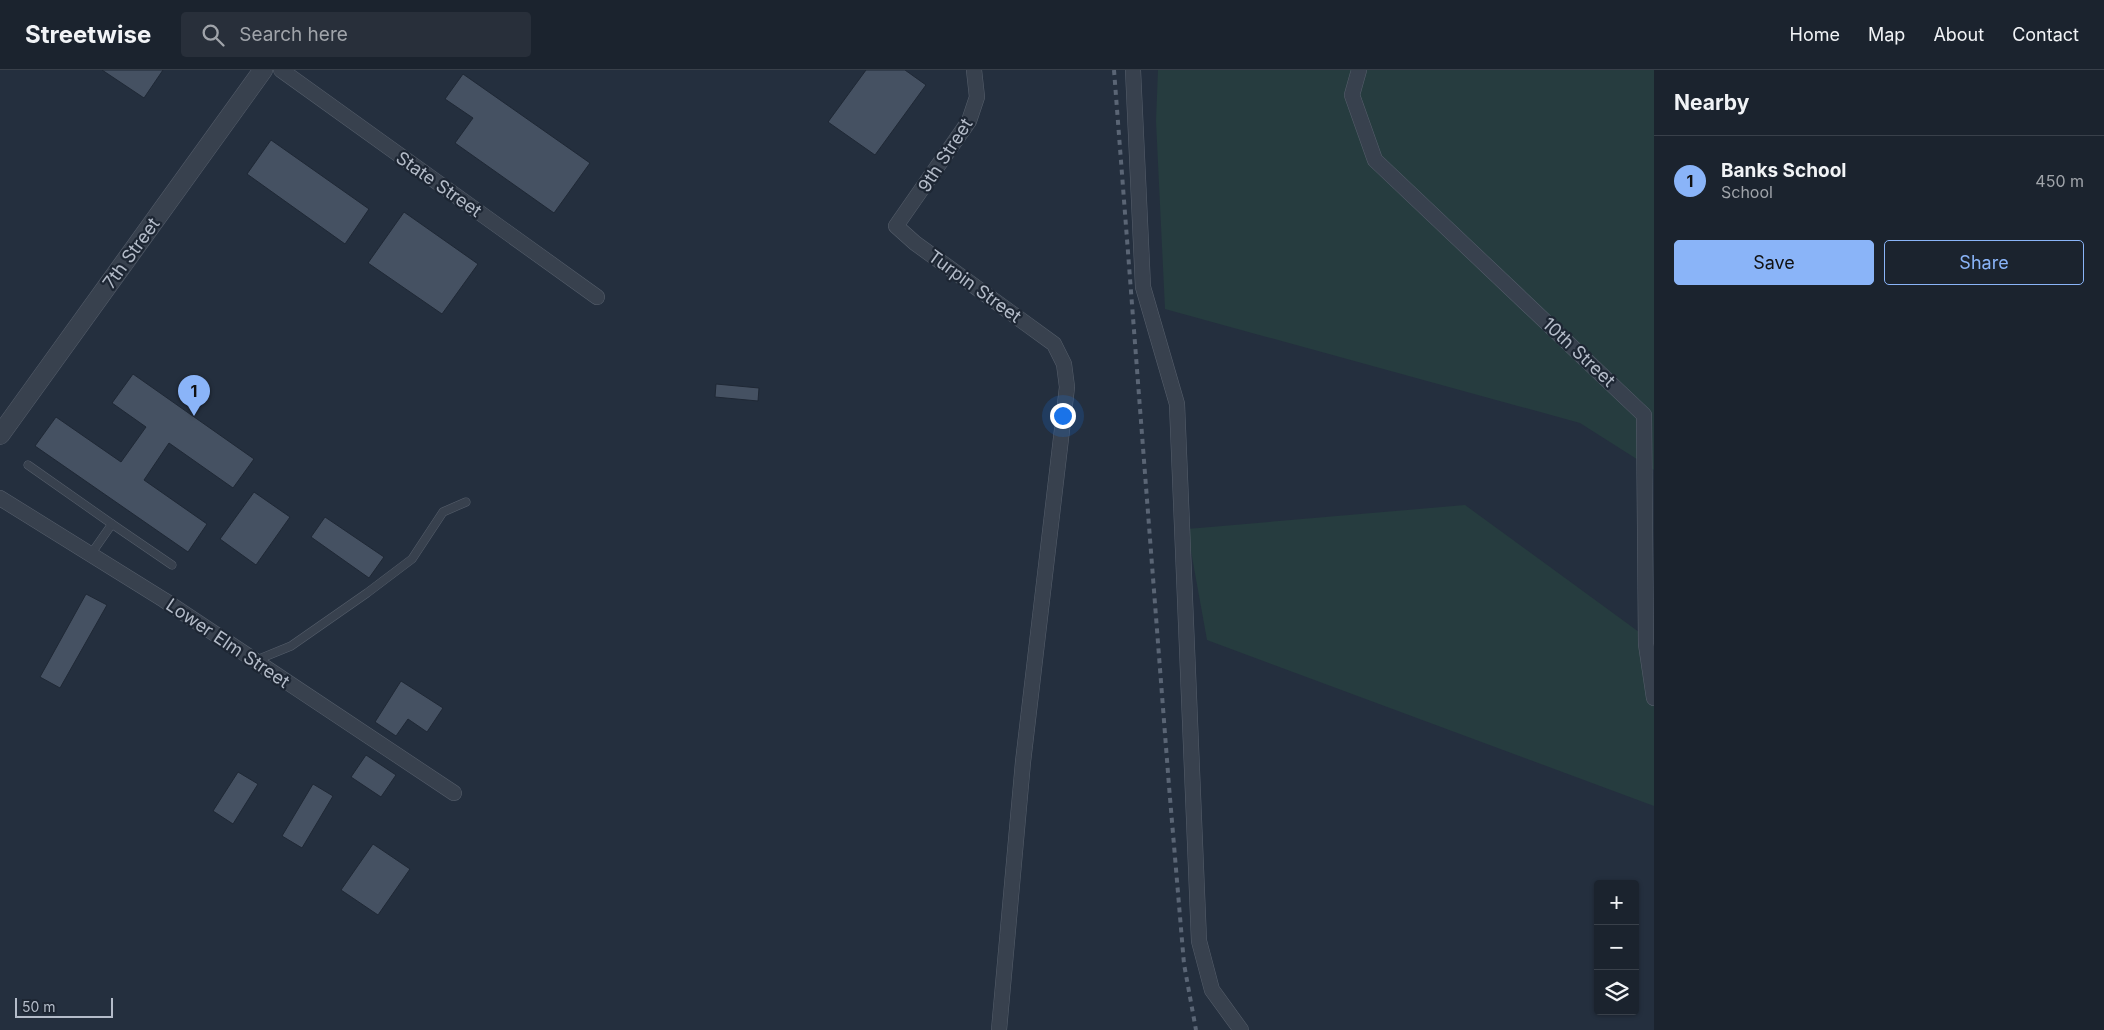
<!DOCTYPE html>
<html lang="en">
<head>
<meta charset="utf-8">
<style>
	body { margin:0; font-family:Inter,sans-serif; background:#282f3a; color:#f1f3f6 }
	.controls { position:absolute; right:15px; bottom:15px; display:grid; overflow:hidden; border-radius:5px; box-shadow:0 1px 4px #0004 }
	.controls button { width:45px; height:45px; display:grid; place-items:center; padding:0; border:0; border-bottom:1px solid #39404a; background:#1b232e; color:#f1f3f6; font:25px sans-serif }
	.scale { position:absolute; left:15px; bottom:12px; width:98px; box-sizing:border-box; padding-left:5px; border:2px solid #b4bcc9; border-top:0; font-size:14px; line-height:18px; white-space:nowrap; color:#b4bcc9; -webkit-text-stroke:4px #1d2633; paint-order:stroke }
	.you { position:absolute; left:1062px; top:345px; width:18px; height:18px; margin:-12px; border:4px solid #fff; border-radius:50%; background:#1a73e8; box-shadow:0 0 0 8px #1a73e833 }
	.badge { display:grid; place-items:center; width:32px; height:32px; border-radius:50%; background:#8ab4f8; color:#111; font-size:16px; font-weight:700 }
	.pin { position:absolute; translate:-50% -41px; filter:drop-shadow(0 1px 2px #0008) }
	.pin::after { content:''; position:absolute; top:26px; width:18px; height:15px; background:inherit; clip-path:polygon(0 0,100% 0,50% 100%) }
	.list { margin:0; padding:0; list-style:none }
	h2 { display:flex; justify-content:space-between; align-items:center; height:65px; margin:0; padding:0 20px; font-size:21px }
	h2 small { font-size:16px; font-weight:400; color:#a0a4aa }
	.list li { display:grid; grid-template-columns:32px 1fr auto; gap:15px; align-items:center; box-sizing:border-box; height:90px; padding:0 20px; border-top:1px solid #39404a }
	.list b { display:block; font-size:19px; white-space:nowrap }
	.list p { margin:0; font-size:16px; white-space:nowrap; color:#a0a4aa }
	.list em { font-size:16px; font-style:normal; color:#a0a4aa }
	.actions { display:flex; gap:10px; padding:15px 20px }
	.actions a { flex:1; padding:11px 0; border:1px solid #8ab4f8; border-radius:5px; text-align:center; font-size:18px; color:#8ab4f8 }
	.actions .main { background:#8ab4f8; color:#111 }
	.icon { flex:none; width:28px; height:28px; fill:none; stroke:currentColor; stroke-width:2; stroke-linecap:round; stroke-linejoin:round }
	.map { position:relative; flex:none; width:1654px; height:960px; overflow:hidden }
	header { display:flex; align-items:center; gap:30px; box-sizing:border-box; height:70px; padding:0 25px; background:#1b232e; border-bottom:1px solid #39404a }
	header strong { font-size:24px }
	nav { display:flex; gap:28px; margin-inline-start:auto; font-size:18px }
	.search { width:350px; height:45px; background:#282f3a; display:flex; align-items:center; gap:12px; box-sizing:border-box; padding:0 18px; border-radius:5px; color:#a0a4aa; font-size:19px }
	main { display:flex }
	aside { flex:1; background:#1b232e }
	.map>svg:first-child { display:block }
	.green { fill:#263c3f }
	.building { fill:#455162; stroke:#1f2835 }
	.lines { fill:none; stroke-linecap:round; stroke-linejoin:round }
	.service-casing { stroke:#565f6c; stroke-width:9 }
	.minor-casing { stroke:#565f6c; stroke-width:16 }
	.tertiary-casing { stroke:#565f6c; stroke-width:20 }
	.service { stroke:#38414e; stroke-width:8 }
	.minor { stroke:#38414e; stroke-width:15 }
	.tertiary { stroke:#38414e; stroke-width:19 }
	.rail { stroke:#5a6575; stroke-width:4; stroke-dasharray:5 5; stroke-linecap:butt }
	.labels { text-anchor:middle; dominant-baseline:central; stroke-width:4.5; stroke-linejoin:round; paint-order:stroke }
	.street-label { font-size:18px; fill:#b4bcc9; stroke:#1d2633 }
</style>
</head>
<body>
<header>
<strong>Streetwise</strong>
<div class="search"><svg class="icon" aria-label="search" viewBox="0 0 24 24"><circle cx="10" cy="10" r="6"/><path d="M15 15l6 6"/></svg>Search here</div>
<nav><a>Home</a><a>Map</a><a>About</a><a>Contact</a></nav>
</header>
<main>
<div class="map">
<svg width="1654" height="960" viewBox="0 0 1654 960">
	<rect width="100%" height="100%" fill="#242f3e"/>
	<g class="green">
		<path d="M1158,0h496v400l-74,-47 -415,-114 -9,-188z"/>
		<path d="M1465,435l189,138v163l-447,-166 -20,-111z"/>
	</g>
	<g class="building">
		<path d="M102,0h61l-19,28z"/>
		<path d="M866,0h39l21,15 -51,70 -47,-33z"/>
		<path d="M463,4l127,89 -36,50 -99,-70 18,-25 -28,-19z"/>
		<path d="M271,70l98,69 -24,35 -98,-70z"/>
		<path d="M404,142l74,52 -36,50 -74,-51z"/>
		<path d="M133,304l121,85 -21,29 -64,-45 -25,37 63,44 -19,28 -153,-106 21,-29 65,45 25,-35 -34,-24z"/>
		<path d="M716,314l43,4 -1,13 -43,-4z"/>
		<path d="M254,422l36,25 -34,48 -36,-26z"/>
		<path d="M325,447l59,40 -15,21 -58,-41z"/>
		<path d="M86,524l21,11 -47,83 -20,-11z"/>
		<path d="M401,611l42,27 -16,24 -19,-13 -12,17 -21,-14z"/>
		<path d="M366,685l30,20 -15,22 -30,-20z"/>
		<path d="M238,702l20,12 -25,40 -20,-13z"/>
		<path d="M313,714l20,12 -31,52 -20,-12z"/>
		<path d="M373,774l37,25 -32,46 -37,-25z"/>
	</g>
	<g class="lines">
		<g class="service-casing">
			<g id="service">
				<path d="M28,395l84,59 -21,30"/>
				<path d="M112,454l60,41"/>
				<path d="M254,591l37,-15 76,-53 45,-34 31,-47 23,-10"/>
			</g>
		</g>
		<g class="minor-casing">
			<g id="minor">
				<path d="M281,0l316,227"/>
				<path d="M974,0l3,27 -8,24 -73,105 19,17 139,101 10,20 3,23 -44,375 -24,268"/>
				<path d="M1133,0l10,217 34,117 22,537 13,49 29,40"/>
				<path d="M1359,0l-7,25 23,65 269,255 2,229 8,54"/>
				<path d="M0,428l164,102 290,193"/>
			</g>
		</g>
		<g class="tertiary-casing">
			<path id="tertiary" d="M0,365l263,-365"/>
		</g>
		<use href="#service" class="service"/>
		<use href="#minor" class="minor"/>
		<use href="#tertiary" class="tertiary"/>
		<path class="rail" d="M1114,0l55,716 15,178 12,66"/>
	</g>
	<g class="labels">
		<g class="street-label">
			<text transform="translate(945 85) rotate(-57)">9th Street</text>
			<text transform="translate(439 114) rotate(35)">State Street</text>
			<text transform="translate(131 183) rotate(-54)">7th Street</text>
			<text transform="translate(975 216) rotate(36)">Turpin Street</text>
			<text transform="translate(1579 282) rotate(43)">10th Street</text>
			<text transform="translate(228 573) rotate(34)">Lower Elm Street</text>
		</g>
	</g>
</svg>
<div class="controls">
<button>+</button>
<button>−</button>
<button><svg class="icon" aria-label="layers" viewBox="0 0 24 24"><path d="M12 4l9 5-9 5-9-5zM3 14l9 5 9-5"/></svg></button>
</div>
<div class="scale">50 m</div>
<div class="you"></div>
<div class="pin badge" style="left:194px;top:346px">1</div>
</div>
<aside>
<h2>Nearby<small></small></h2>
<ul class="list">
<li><span class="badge">1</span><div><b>Banks School</b><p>School</p></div><em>450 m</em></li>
</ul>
<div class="actions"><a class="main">Save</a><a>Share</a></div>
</aside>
</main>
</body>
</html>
